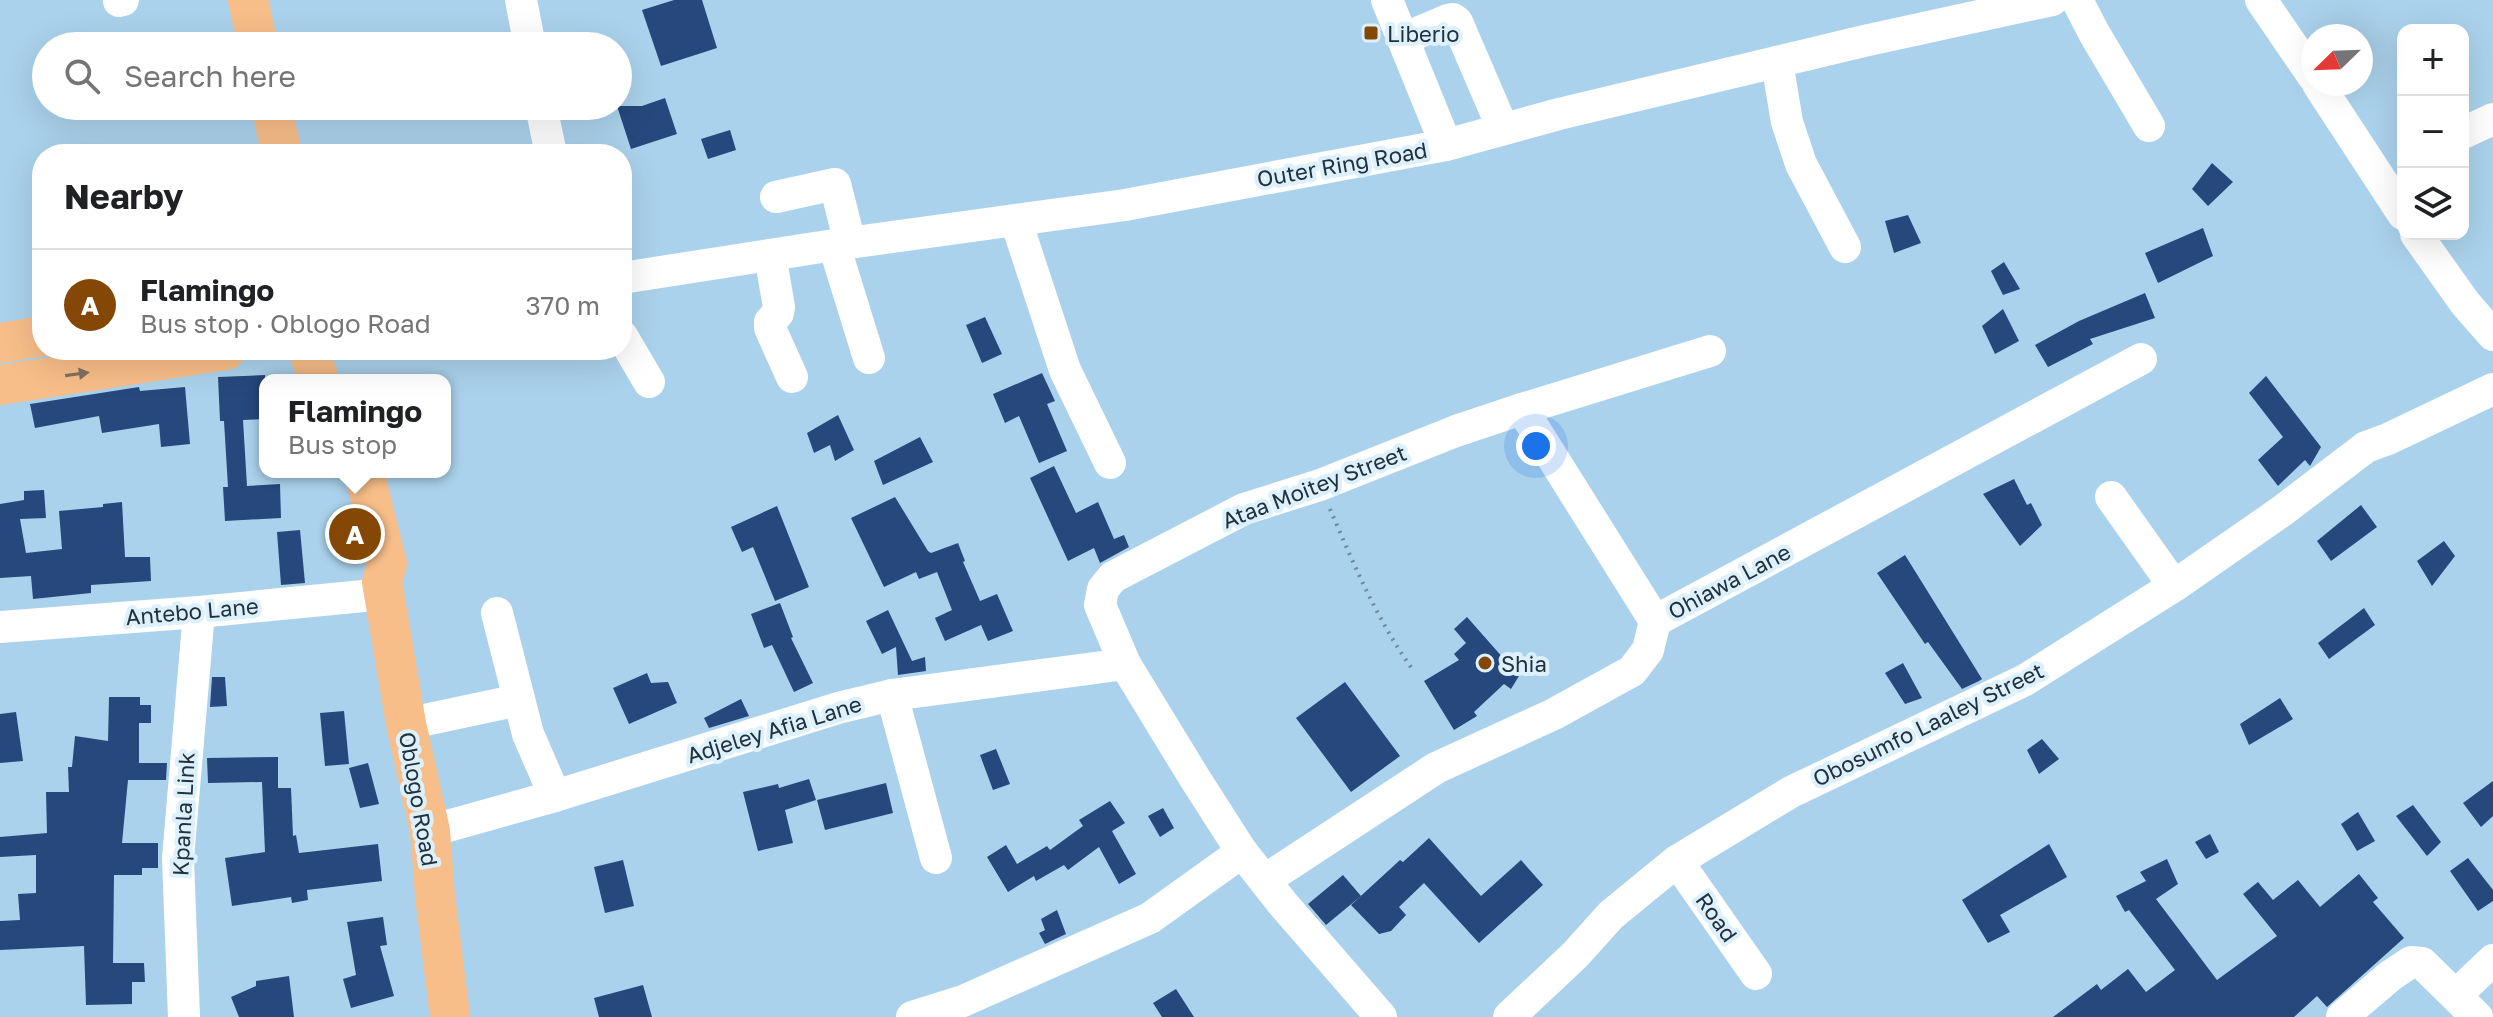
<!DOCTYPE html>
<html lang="en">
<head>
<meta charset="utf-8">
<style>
	body { margin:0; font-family:"Golos Text",sans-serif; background:#f6f6f6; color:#202124 }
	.controls { position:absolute; right:24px; top:24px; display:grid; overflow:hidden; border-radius:16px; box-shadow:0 8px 32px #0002 }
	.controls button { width:72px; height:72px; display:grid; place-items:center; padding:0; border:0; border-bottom:2px solid #e0e0e0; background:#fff; color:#202124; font:40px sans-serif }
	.compass { position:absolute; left:2301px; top:24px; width:72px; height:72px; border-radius:50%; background:#fff; box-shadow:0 8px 32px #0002; rotate:247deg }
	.you { position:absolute; left:1536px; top:446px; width:28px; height:28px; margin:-20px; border:6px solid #fff; border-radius:50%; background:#1a73e8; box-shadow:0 0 0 12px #1a73e833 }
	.badge { display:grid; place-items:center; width:52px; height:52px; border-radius:50%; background:#844705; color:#fff; font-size:26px; font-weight:700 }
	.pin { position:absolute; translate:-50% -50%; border:4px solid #fff; box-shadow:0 2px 8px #0006 }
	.popup { position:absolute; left:259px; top:374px; width:192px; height:104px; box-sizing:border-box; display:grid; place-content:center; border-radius:16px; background:#fff; filter:drop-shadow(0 2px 6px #0005); font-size:26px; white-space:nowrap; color:#757577 }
	.popup b { font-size:30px; color:#202124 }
	.popup::after { content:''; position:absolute; left:50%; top:100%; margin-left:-16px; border:16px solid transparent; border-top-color:#fff }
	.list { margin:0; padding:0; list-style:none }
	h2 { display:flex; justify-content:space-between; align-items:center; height:104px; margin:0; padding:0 32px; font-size:34px }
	h2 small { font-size:26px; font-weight:400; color:#757577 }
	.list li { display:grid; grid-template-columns:52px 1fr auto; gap:24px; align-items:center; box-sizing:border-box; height:112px; padding:0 32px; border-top:2px solid #e0e0e0 }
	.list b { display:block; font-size:30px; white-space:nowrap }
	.list p { margin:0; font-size:26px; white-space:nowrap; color:#757577 }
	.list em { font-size:26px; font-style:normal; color:#757577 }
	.icon { flex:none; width:44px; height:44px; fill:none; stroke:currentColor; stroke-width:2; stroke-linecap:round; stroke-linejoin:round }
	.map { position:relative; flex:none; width:2493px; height:1017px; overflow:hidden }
	.search { position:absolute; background:#fff; box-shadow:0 8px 32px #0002; left:32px; top:32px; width:600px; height:88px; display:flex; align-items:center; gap:20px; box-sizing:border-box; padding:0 28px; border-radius:44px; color:#757577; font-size:30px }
	.panel { position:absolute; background:#fff; box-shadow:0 8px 32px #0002; left:32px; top:144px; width:600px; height:216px; border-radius:32px }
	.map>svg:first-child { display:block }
	.building { fill:#26487c }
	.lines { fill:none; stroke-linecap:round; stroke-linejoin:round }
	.path { stroke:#6d899c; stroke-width:4; stroke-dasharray:2 6; stroke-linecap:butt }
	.minor { stroke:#fff; stroke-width:32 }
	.major { stroke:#f8be89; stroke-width:40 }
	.oneway { fill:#82705e }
	.poi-dot { fill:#844705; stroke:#dcf0fd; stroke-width:3 }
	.labels { text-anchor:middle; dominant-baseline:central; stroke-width:8; stroke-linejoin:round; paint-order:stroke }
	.poi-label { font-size:22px; fill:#22313b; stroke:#dcf0fd; text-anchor:start }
	.street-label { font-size:22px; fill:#22313b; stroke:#dcf0fd }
</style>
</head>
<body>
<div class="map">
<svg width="2493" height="1017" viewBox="0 0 2493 1017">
	<rect width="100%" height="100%" fill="#abd2ec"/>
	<g class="building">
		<path d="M674,0h28l15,48 -56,18 -19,-56z"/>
		<path d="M665,98l12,36 -46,15 -14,-43h25z"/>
		<path d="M730,130l6,20 -28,9 -7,-20z"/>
		<path d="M2212,163l21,19 -25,24 -16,-17z"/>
		<path d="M1908,215l13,28 -27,10 -9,-32z"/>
		<path d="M2203,228l10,28 -55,27 -13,-30z"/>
		<path d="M2004,262l16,27 -17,6 -12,-24z"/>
		<path d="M2145,293l10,25 -65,21 3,5 -45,23 -13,-22 44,-24z"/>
		<path d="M2003,309l16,32 -24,13 -13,-28z"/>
		<path d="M985,317l17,37 -20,9 -16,-38z"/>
		<path d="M1042,373l13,28 -8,3 20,47 -28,12 -20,-47 -14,7 -12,-29z"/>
		<path d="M265,375v44l-22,1 4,66 33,-2 1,34 -56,3 -2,-34h5l-4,-66h-4l-2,-44z"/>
		<path d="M2266,376l55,71 -11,19 -5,-6 -27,26 -20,-26 25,-23 -34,-44z"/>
		<path d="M139,387l1,4 45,-4 5,57 -29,3 -2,-23 -57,9 -3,-17 -64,12 -5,-24z"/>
		<path d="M838,415l16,35 -19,11 -5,-16 -16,8 -7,-20z"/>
		<path d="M920,437l13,25 -50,23 -9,-24z"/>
		<path d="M1054,466l22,47 22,-11 16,37 10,-4 5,12 -29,16 -6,-15 -26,13 -38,-83z"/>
		<path d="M2014,479l13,26 4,-2 11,22 -22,21 -37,-52z"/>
		<path d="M44,490l2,28 -26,1 6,34 36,-4 -3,-38 44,-4v-3l19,-2 3,55h25l1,24 -60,4v8l-58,6 -2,-23 -31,2v-74l24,-4v-9z"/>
		<path d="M895,497l33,54 3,2 27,-10 7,18 -2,1 17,39 17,-7 16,37 -25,10 -7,-16 -36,16 -10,-23 17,-8 -15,-38 -18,7 -3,-7 -32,15 -33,-69z"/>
		<path d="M2361,505l16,22 -46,34 -14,-20z"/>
		<path d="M777,506l32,81 -34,14 -22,-54 -11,5 -11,-25z"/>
		<path d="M300,530l5,53 -24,2 -4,-53z"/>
		<path d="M2444,541l11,15 -23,30 -15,-25z"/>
		<path d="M1905,555l77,124 -3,2 -17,8 -34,-47 -3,2 -48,-71z"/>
		<path d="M780,603l13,34 -2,1 22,45 -19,9 -22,-47 -8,3 -13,-34z"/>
		<path d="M2364,608l11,17 -46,34 -11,-16z"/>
		<path d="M888,610l24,51 13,-4 1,14 -28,4 -2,-28 -14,7 -16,-33z"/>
		<path d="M1467,617l52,59 -8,13 -7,-5 -30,28 3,4 -23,14 -30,-49 35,-21 -5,-6 12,-11 -12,-14z"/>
		<path d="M1903,663l19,35 -17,6 -20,-31z"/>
		<path d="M647,673l4,10 17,-1 9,21 -48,21 -16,-36z"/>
		<path d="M212,677h13l2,29 -17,1z"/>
		<path d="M1345,682l55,74 -49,36 -55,-74z"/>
		<path d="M109,697h31v8h11v18h-12v40h28l-1,17h-38l-6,63h36v25h-16v7h-28l-1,88h31l1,19h-13v22l-46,1 -2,-59 -84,4v-29l20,-1 -2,-26 18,-1v-38l-36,2v-20l47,-4 -1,-41h23l-1,-25h4l3,-31 33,5z"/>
		<path d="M2280,698l13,21 -44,26 -9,-21z"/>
		<path d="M741,699l8,17 -40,12 -5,-10z"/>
		<path d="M344,711l5,53 -24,2 -5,-53z"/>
		<path d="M16,712l7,49 -23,2v-49z"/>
		<path d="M2042,739l17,20 -20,15 -12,-24z"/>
		<path d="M996,749l14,35 -17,6 -13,-35z"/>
		<path d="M278,757v31h13l2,48 3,-1 3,18 79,-9 4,37 -75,9 1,10 -16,3 -1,-6 -59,9 -7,-48 40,-6 -3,-70 -54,1 -1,-25z"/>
		<path d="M368,763l11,41 -19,4 -11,-40z"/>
		<path d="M809,779l7,21 -31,10 8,33 -35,8 -15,-59 35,-8 1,4z"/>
		<path d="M2493,781v35l-12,11 -18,-24z"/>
		<path d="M886,783l7,30 -68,17 -8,-30z"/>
		<path d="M1110,801l15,22 -13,8 24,43 -17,10 -20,-37 -31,23 -4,-5 -28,16 -2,-5 -26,16 -21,-35 19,-12 11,19 30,-18 3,4 33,-24 -4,-6z"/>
		<path d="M2413,805l28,37 -14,14 -31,-40z"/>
		<path d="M1163,808l11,20 -14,9 -12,-21z"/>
		<path d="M2358,812l17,29 -18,10 -16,-27z"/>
		<path d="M2210,834l9,18 -13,7 -11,-17z"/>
		<path d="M1429,838l52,58 40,-36 22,25 -64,58 -55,-60 -25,24 7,8 -15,16 -12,3 -28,-29 49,-45 3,2z"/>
		<path d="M2049,844l18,33 -67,38 10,17 -22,11 -26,-43z"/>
		<path d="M2468,858l25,32v11l-15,10 -28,-40z"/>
		<path d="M2167,859l11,25 -22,15 61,81 60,-44 -34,-42 15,-12 15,18 25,-20 22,27 39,-33 19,24 -5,4 31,36 -77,69 -10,-11 -23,21h-241l44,-33 4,6 27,-21 18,23 29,-22 -46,-60 -4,2 -9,-16 30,-15 -6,-9z"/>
		<path d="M623,860l11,46 -29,7 -11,-46z"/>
		<path d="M1343,875l18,21 -35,29 -18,-21z"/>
		<path d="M1057,910l9,24 -21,10 -6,-11 6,-3 -4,-11z"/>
		<path d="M383,917l4,28 -7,1 14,50 -43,12 -8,-29 13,-4 -9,-53z"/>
		<path d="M289,976l5,41h-55l-8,-20 25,-11v-5z"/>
		<path d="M643,985l9,32h-53l-5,-19z"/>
		<path d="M1176,989l18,28h-32l-9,-14z"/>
	</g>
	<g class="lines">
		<path class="path" d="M1330,509c24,56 47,111 83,161"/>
		<g class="minor">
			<path d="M521,0l9,46"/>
			<path d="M1387,0l59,145"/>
			<path d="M2077,0l17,33 55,93"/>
			<path d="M2261,0l52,76"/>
			<path d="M119,1l4,-1"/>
			<path d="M1403,39l45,-19 5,-1 4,3 46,107"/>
			<path d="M1777,62l10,60 14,42 44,83"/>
			<path d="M2318,84l85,130"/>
			<path d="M541,106l10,48"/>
			<path d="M2463,133l30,-14"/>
			<path d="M776,197l59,-13 15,59"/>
			<path d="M1016,221l49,149 45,93"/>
			<path d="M2416,234l49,69 28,32"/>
			<path d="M834,245l35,113"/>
			<path d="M770,255l9,52 -1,6 -8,9v6l22,49"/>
			<path d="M622,278l212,-33 291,-40 321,-60 113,-31 305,-73 188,-41"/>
			<path d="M622,336l27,46"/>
			<path d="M1522,409l133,212"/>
			<path d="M2111,497l63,89"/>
			<path d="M497,613l31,121 27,62"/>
			<path d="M0,627l199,-15 185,-18"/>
			<path d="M892,695l44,163"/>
			<path d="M406,724l113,-24"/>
			<path d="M430,831l125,-35 283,-88 54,-13 233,-31"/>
			<path d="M1677,861l79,113"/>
			<path d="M1265,880l171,-112 118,-54 78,-43 16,-21 7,-29 486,-262"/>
			<path d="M2456,995l37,-35"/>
			<path d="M184,1017l-6,-159 21,-246"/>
			<path d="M912,1017l51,-16 187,-83 92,-66"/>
			<path d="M1381,1017l-98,-113 -41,-52 -48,-75 -69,-113 -25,-59 3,-16 10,-12 131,-68 76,-24 136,-54 66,-22 188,-58"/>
			<path d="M1509,1017l66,-62 36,-40 66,-54 114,-69 234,-112 149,-94 108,-75 84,-64 22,-8 105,-50"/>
			<path d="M2342,1017l48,-41 21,-14 11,1 55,54"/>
		</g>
		<g class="major">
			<path d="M248,0l10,46"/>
			<path d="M271,106l11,48"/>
			<path d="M0,343l42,-7"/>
			<path d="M308,350l11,30"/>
			<path d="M0,385l226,-35"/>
			<path d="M364,472l23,92 -5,18 24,142 24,107 5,65 15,121"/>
		</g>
	</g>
	<defs><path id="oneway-solid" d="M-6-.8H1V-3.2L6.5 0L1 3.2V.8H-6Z" transform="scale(2)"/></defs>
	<use class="oneway" href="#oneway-solid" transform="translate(77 374) rotate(-8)"/>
	<g class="poi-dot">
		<rect x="1363" y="25" width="16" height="16" rx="4"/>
		<circle cx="1485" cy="663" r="8"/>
	</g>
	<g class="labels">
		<g class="poi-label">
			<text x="1387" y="33">Liberio</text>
			<text x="1501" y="663">Shia</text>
		</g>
		<g class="street-label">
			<text transform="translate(1342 164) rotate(-10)">Outer Ring Road</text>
			<text transform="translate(1314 486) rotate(-21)">Ataa Moitey Street</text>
			<text transform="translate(1729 581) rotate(-28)">Ohiawa Lane</text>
			<text transform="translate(192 611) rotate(-5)">Antebo Lane</text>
			<text transform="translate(1928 724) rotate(-26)">Obosumfo Laaley Street</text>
			<text transform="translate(774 729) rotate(-17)">Adjeley Afia Lane</text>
			<text transform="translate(419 799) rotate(80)">Oblogo Road</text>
			<text transform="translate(183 814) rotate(-87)">Kpanla Link</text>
			<text transform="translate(1717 917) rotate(55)">Road</text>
		</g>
	</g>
</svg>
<div class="controls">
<button>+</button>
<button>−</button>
<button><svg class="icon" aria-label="layers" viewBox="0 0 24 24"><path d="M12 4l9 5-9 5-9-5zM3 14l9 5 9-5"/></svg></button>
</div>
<svg class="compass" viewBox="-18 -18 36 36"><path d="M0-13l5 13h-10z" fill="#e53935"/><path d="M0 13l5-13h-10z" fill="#757577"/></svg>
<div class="you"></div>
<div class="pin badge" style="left:355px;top:534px">A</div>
<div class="popup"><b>Flamingo</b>Bus stop</div>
<div class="search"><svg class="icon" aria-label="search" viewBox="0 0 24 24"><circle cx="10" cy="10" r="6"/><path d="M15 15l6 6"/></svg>Search here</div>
<section class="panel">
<h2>Nearby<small></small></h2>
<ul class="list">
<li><span class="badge">A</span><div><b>Flamingo</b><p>Bus stop · Oblogo Road</p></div><em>370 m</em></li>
</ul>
</section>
</div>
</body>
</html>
